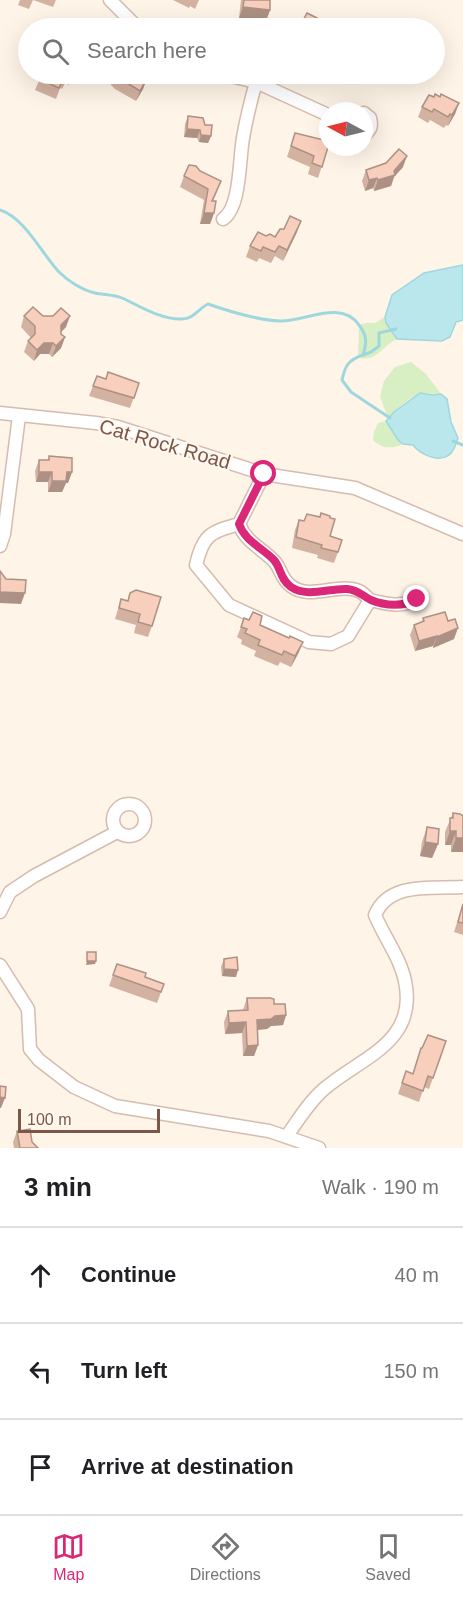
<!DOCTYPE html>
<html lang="en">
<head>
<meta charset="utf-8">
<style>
	body { margin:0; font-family:Helvetica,sans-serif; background:#f2f2f2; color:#202124 }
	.compass { position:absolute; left:319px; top:102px; width:54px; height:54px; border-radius:50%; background:#fff; box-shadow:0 6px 24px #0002; rotate:277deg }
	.scale { position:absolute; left:18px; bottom:15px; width:142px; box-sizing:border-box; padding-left:6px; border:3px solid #7c5748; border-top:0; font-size:16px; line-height:21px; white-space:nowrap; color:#7c5748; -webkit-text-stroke:4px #fff8f0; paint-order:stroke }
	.stop { position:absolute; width:18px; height:18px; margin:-14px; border:4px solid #db2777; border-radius:50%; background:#fff }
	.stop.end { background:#db2777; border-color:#fff; box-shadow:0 2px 6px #0008 }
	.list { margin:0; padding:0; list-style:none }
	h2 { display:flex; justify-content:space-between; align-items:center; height:78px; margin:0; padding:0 24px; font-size:26px }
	h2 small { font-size:20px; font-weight:400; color:#757577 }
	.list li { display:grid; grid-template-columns:39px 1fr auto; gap:18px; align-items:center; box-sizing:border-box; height:96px; padding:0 24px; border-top:2px solid #e0e0e0 }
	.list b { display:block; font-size:22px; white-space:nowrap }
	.list em { font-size:20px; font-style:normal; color:#757577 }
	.icon { flex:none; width:33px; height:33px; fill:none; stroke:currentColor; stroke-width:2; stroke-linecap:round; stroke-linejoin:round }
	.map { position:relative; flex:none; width:463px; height:1148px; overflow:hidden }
	.search { position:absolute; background:#fff; box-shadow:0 6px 24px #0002; left:18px; right:18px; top:18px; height:66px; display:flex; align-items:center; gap:15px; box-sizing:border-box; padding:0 21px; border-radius:33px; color:#757577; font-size:22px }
	.sheet { height:366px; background:#fff }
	nav { display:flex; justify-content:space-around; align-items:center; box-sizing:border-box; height:84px; border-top:2px solid #e0e0e0; background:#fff; font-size:16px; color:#757577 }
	nav a { display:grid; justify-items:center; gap:3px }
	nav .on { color:#db2777 }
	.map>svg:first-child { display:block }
	.green { fill:#d8eec3 }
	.water { fill:#b9e7eb; stroke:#9ed8de; stroke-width:1.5 }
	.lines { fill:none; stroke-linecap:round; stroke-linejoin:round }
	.stream { stroke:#9ed8de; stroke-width:3 }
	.minor-casing { stroke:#d5bcae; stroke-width:15 }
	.minor { stroke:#fff; stroke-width:12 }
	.wall { fill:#d4b2a2 }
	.shaded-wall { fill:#ad9184 }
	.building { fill:#f7cfbc; stroke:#ad9184; stroke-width:1.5 }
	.route { stroke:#db2777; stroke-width:8 }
	.labels { text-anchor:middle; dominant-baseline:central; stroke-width:5; stroke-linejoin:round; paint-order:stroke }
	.street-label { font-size:20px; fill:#7c5748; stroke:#fff8f0 }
</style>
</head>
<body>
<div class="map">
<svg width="463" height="1148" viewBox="0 0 463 1148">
	<rect width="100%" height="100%" fill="#fef4e7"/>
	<g class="green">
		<path d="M385,317l2,6 10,16c-14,6 -22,25 -39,18l1,-32 7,-2h9z"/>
		<path d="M411,362l15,12 15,20c-6,1 -8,-1 -15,-1 -14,0 -28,16 -38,24l-8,-20 4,-16 11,-14z"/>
		<path d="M386,421l12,19 5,4c-11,5 -21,5 -30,-4l1,-8 4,-9z"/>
	</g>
	<g class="water">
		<path d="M463,265v55l-7,2 -6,15 -8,4 -45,-2 -11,-16 -1,-6 7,-22 32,-22z"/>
		<path d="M420,393l13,2 8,-1 6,5 4,23 7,16c-2,6 -4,14 -9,17 -11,8 -29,-1 -36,-10l-10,-1 -5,-4 -12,-19 8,-9z"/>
	</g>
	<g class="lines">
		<g class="stream">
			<path d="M0,210c25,8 42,44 59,62 9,9 23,18 36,21 8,2 18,1 27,5 18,8 39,22 60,21 12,0 16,-10 26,-15 23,8 48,16 72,17 24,1 61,-22 79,4 8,10 8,18 4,30 -15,5 -18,11 -21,25l9,12 39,26"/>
			<path d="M363,355l8,-3 8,-6v-13l17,-4"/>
			<path d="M453,441l10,4"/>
		</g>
		<g class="minor-casing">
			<g id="minor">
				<path d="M110,0l28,28"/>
				<path d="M222,74l34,8 72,33"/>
				<path d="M364,113l6,5c2,8 1,12 -6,17"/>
				<path d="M223,219c18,-12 16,-60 20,-81 3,-18 8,-38 13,-56"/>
				<path d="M0,413l96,10 22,4 146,47 91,14 108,46"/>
				<path d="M264,474l-25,50c-29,8 -36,11 -43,41l33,40 80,37 22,2 17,-8 22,-36c16,4 32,8 47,-1"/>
				<path d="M239,524c6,17 22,24 34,36 8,7 7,18 18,26 19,15 47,-4 68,5 4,2 8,6 11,9"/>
				<path d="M0,546l4,-12 15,-118"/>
				<circle cx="129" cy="820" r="16"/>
				<path d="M0,912l10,-20 24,-16 83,-44"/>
				<path d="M0,965l28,44 2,40 9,11 35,27 41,19 154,25 50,17"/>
				<path d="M287,1136c11,-16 22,-34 37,-47 37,-32 94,-46 81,-108 -5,-24 -21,-44 -30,-66 14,-34 57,-26 88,-28"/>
			</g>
		</g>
		<use href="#minor" class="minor"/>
	</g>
	<g class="wall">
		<path d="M20,0h13l-4,9 -11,-4z"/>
		<path d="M33,0h23l-3,7z"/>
		<path d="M173,0h26l-4,9 -5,-3 -1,2z"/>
		<path d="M241,0h29v10l-4,11 -27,-3z"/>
		<path d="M42,74h31l-4,11 -4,-2 -3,6 -2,-1 -4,11 -21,-9z"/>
		<path d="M115,74h24l8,4 -4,11 -7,12 -21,-12 -4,-4z"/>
		<path d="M377,74h14l-2,7 -11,1z"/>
		<path d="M434,97h6l19,6 -4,11 -7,12 -2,-1 -2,3 -14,-8 -2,3 -10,-6 4,-10z"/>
		<path d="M188,116l17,9 6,11 -3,7 -9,-1 -2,-4 -13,-1 1,-13z"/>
		<path d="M295,133l33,14 -10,31 -10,-4 2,-7 -23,-10z"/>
		<path d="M403,167l-9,10 -3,9 -17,5 -1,-3 -8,3 -3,-10 4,-11z"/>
		<path d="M184,176l33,16 -4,9 1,12 -4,11h-10l4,-24 -24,-13z"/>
		<path d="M297,232l-14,29 -8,-5 -4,7 -12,-5 -2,4 -11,-5 4,-11 16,-10 9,1z"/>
		<path d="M24,316h19l23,11 -5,5v2l4,3 -4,11 -9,9 -3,-3h-9l-6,7 -10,-9 4,-11 3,-3 -10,-11z"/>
		<path d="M97,376l9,3 33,4 -9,25 -41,-12z"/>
		<path d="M49,457l23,15 -4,11h-2l-4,9h-14v-10h-12l-1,-11 4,-11h9z"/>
		<path d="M299,520l31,16 8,16 -4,11 -17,-5 1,-3 -26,-7 3,-18z"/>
		<path d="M121,599l6,2 25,25 -4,11 -14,-4 2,-8 -21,-6z"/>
		<path d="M423,618l31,21 -21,9v-2l-18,5 -5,-16 4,-10 8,-3z"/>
		<path d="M260,625l39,27 -8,15 -11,-5 -2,4 -24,-10 2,-5 -15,-7 1,-4 -5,-3 4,-10z"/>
		<path d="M453,813l10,3v36h-12v-7h-6v-13z"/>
		<path d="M427,827l11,17 -6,14 -12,-2 2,-14z"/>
		<path d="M463,903v32l-9,-3z"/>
		<path d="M224,959l12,18 -14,-1 -1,-9z"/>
		<path d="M117,964l28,13 19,7 -7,19 -48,-17z"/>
		<path d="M247,998l27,6 12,11 -3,10 -12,1 -4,3 -10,1 1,15 -4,11h-11l-1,-23 -17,1 -1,-12 4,-11 15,-1z"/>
		<path d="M446,1041l-17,48 -5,-2 -5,15 -21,-8 8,-23 7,3 8,-26h1z"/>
		<path d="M17,1131l15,11 6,6h-24l-1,-6z"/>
	</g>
	<g class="shaded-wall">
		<path d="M243,7l27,3 -4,11 -27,-3z"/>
		<path d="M382,74h9l-2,7 -11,1z"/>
		<path d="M147,78l-4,11 -7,12 4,-10z"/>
		<path d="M459,103l-4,11 -7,12 4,-11z"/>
		<path d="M187,129l13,1 -3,8 -13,-1z"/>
		<path d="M201,135l10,1 -3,7 -9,-1z"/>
		<path d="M407,156l-4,11 -9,10 -3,9 -17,5 4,-11 16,-9z"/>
		<path d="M377,178l-4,10 -8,3 4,-11z"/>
		<path d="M204,213h10l-4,11h-10z"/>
		<path d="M301,221l-4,11 -14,29 4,-11z"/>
		<path d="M70,316l-4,11 -9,9 4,-11z"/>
		<path d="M65,337l-4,11 -9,9 4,-11z"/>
		<path d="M44,343h9l-4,11h-9l-6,7 3,-11z"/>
		<path d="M39,472h13l-4,10h-12z"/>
		<path d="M67,472h5l-4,11h-2l-4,9h-14l4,-11z"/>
		<path d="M0,592l25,1 -4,11 -21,-1z"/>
		<path d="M458,628l-4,11 -21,9 4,-11z"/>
		<path d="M437,636l-4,10 -18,5 4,-10z"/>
		<path d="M303,642l-4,10 -8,15 4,-11z"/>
		<path d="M450,831h6l-5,14h-6z"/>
		<path d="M456,838h7v14h-12z"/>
		<path d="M425,842l13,2 -6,14 -12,-2z"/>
		<path d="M87,961h9l-1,3 -9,1z"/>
		<path d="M224,969l14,1 -2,7 -14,-1z"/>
		<path d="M286,1015l-3,10 -12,1 -4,3 -14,1 4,-10 18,-4z"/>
		<path d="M246,1022l-4,11 -17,1 4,-11z"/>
		<path d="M258,1045l-4,11h-11l4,-10z"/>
		<path d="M0,1097l5,1 -4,10h-1z"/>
	</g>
	<g class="building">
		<path d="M244,0h26v10l-27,-3z"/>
		<path d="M307,13l30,15h-32l-5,-2z"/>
		<path d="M42,74h26l-2,4 -2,-1 -5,11 -20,-9z"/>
		<path d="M115,74h24l8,4 -7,13 -21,-13z"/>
		<path d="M435,94l5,3 1,-3 18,9 -7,12 -2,-1 -2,3 -14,-8 -2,3 -10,-5 7,-12 5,2z"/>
		<path d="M188,116l15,2 2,7h7l-1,11 -10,-1 -1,-5 -13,-1z"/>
		<path d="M295,133l33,8v6l-6,20 -10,-4 2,-7 -23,-10z"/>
		<path d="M399,149l8,7 -13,15 1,4 -17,5 -1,-2 -8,2 -3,-10 20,-7z"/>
		<path d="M189,165l7,1 4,5 21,10 -9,20h4l-2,12h-10l4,-24 -24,-13z"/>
		<path d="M290,216l11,5 -14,29 -8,-4 -4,6 -12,-5 -2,4 -11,-5 8,-14 8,4 4,-2 5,3 5,-8h4z"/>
		<path d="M33,307l10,9h10l8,-8 9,8 -9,9v9l4,3 -9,9 -3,-3h-9l-7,7 -9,-9 7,-7v-8l-11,-10z"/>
		<path d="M108,372l31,11 -5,15 -41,-12 4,-10 9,3z"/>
		<path d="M49,456l23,2v14h-5l-1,9h-14v-9h-13v-12h10z"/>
		<path d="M321,513l9,3v2l5,1 -5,17 12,4 -4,12 -17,-4 1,-3 -26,-8 3,-17 5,1 3,-7 13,3z"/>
		<path d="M0,571l6,8 20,1 -1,13 -25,-1z"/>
		<path d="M136,590l25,7 -9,29 -14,-4 2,-8 -21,-6 2,-9 7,2 2,-8z"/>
		<path d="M253,612l9,4 -2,9 29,13 1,-2 13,6 -8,14 -11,-5 -2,4 -24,-10 2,-5 -15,-7 2,-4 -6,-2 3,-9 5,2z"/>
		<path d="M445,612l3,9 7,-2 3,9 -21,9v-1l-18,5 -5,-16 10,-4 -1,-3z"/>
		<path d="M453,813l7,1 3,2v22h-7v-7h-6v-13h3z"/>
		<path d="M427,827l12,2 -1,15 -13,-2z"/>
		<path d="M463,904v19l-5,-1z"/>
		<rect x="87" y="952" width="9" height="9"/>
		<path d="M237,957l1,13 -14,-1v-10z"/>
		<path d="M117,964l29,9 -1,4 19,7 -3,8 -48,-17z"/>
		<path d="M247,998h23l4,1v5h11l1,11 -11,1 -4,3 -14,1 1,25 -11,1 -1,-24 -17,1 -1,-12 20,-1z"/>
		<path d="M428,1035l18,6 -13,37 -5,-2 -5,15 -21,-8 4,-12 7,3 8,-26h1z"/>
		<path d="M0,1086l6,1 -1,11 -5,-1v5z"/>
		<path d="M30,1129l2,13 6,6h-18l-3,-17z"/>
	</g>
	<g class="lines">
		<path class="route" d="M264,474l-25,50c6,17 22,23 35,36 7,8 6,19 17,27 16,11 38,1 56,2 12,1 15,7 24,11 14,6 33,7 46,-1"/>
	</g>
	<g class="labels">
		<g class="street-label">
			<text transform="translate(165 444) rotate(16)">Cat Rock Road</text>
		</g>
	</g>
</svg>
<svg class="compass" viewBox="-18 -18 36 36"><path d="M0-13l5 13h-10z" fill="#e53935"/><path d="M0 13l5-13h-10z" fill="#757577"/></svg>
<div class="scale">100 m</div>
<div class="stop" style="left:264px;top:474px"></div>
<div class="stop end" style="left:417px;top:599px"></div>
<div class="search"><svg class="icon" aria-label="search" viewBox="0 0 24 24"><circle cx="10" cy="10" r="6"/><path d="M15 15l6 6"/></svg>Search here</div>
</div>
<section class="sheet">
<h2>3 min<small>Walk · 190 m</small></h2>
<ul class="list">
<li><svg class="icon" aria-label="ahead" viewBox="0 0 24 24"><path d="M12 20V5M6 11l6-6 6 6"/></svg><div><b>Continue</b></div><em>40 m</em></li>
<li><svg class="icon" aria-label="left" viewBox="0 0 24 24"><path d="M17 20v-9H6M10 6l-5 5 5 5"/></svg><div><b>Turn left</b></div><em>150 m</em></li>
<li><svg class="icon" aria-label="arrive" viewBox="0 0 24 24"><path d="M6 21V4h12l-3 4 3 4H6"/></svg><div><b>Arrive at destination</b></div></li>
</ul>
</section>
<nav>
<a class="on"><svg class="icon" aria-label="map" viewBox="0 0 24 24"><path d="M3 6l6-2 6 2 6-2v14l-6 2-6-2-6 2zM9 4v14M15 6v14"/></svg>Map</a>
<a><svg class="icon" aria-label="directions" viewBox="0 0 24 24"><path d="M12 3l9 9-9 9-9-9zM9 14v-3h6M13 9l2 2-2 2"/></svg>Directions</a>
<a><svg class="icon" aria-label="saved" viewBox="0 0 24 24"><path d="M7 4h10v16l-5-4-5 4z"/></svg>Saved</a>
</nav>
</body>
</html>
